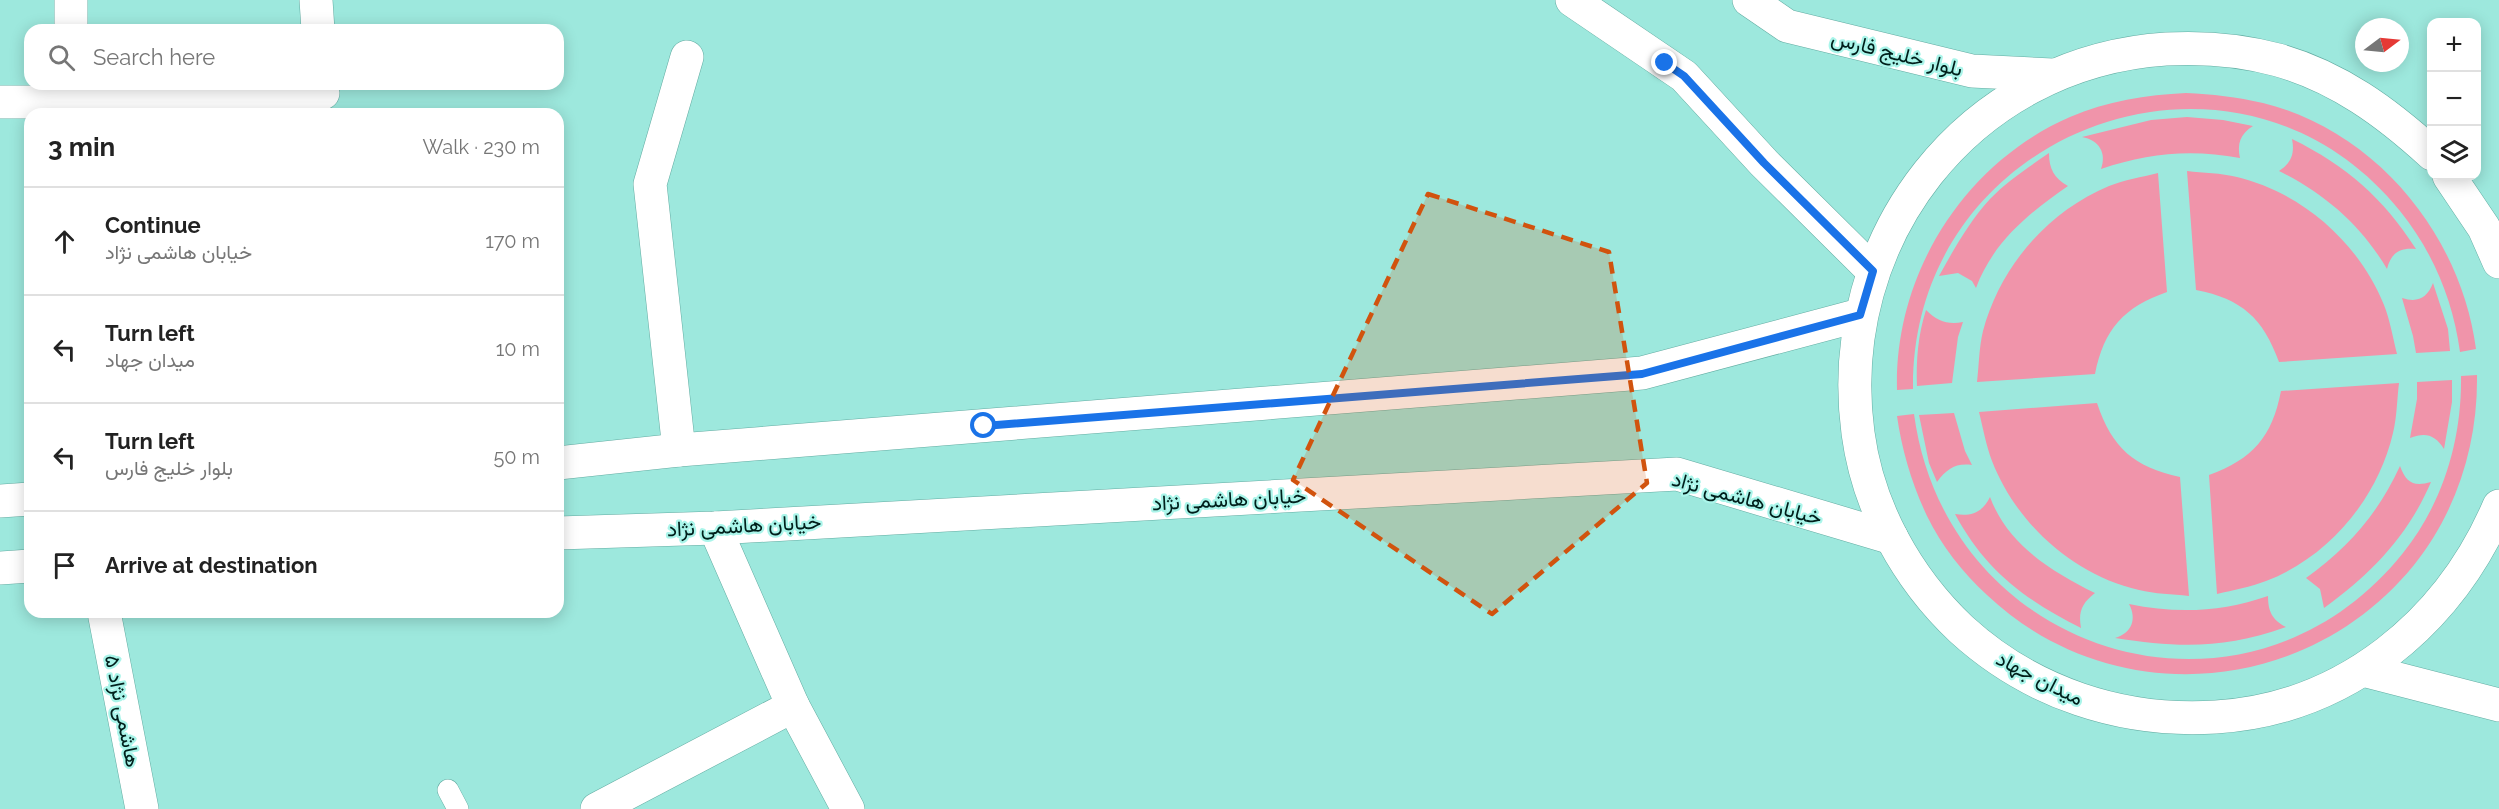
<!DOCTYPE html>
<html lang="en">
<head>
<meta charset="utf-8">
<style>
	body { margin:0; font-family:Raleway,Vazirmatn,sans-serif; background:#f2f2f2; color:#222 }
	.controls { position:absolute; right:18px; top:18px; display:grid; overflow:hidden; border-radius:12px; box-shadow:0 3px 15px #0003 }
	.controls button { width:54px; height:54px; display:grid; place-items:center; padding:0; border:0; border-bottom:2px solid #e0e0e0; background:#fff; color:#222; font:30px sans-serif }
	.compass { position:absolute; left:2355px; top:18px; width:54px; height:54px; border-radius:50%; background:#fff; box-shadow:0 3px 15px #0003; rotate:74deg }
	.stop { position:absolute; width:18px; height:18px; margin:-14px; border:4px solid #1a73e8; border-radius:50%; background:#fff }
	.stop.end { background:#1a73e8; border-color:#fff; box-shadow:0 2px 6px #0008 }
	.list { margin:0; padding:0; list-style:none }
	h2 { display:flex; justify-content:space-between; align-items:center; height:78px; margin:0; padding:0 24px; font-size:26px }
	h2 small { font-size:20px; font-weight:400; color:#767676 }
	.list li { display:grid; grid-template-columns:39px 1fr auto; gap:18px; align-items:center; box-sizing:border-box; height:108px; padding:0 24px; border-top:2px solid #e0e0e0 }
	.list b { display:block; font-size:22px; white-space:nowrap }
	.list p { margin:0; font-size:20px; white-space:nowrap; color:#767676 }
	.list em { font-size:20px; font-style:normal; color:#767676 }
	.icon { flex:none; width:33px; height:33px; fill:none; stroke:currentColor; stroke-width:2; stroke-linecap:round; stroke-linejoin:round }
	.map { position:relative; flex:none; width:2499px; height:809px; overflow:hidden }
	.search { position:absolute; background:#fff; box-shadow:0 3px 15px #0003; left:24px; top:24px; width:540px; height:66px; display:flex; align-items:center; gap:15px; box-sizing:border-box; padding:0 21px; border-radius:18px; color:#767676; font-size:22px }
	.panel { position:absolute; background:#fff; box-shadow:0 3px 15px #0003; left:24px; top:108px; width:540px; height:510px; border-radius:18px }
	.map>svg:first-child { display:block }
	.green { fill:#f094aa }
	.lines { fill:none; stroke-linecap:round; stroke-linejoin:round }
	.lane-casing { stroke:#62aca2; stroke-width:22 }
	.street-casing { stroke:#62aca2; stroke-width:34 }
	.secondary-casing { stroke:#62aca2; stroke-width:34 }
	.primary-casing { stroke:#62aca2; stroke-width:34 }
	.lane { stroke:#fff; stroke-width:21 }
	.street { stroke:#fff; stroke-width:33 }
	.secondary { stroke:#fff; stroke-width:33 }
	.primary { stroke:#fff; stroke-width:33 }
	.route { stroke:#1a73e8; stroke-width:8 }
	.marked { fill:#d1530e; fill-opacity:0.2; stroke:#d1530e; stroke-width:4.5; stroke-dasharray:12 8; stroke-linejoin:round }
	.labels { text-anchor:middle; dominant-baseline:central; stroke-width:4.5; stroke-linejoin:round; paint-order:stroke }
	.street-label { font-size:21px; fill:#001f1b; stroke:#aaf5ea }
</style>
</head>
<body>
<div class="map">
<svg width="2499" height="809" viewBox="0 0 2499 809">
	<rect width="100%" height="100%" fill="#9de8dd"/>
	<g class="green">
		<path d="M2186,93c26,1 51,4 77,10 113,28 198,132 213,246l-16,3c-7,-52 -27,-100 -60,-141 -164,-203 -490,-82 -487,178l-16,1c-3,-116 67,-227 173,-273 37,-16 76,-22 116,-24z"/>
		<path d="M2187,117l36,3 30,6c-13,8 -16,18 -13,32 -49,-9 -92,-5 -139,11 6,-16 -2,-29 -19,-32l69,-17z"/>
		<path d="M2292,139c55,27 91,59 124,110 -16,-2 -25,4 -29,20 -26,-44 -62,-75 -108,-98 12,-8 16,-17 13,-32z"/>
		<path d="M2049,153c0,16 5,25 19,33 -39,27 -75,56 -92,102l-4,-7 -14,-8 -19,3c15,-27 30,-54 51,-77 17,-18 39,-32 59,-46z"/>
		<path d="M2187,171c16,2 34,2 50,6 66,16 122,66 147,128 6,15 9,33 13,49l-118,8c-16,-44 -37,-63 -83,-72z"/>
		<path d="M2158,173l9,119c-43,15 -63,37 -72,82l-118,8c2,-16 2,-35 6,-51 17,-64 64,-119 126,-145 15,-6 33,-9 49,-13z"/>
		<path d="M2433,283l15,46 2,22 -34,2 -3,-17 -11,-38c16,5 25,0 31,-15z"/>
		<path d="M1926,310c11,11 22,15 37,12l-5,15 -6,46 -35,3c-1,-26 1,-51 9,-76z"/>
		<path d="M2477,375c1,69 -20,136 -63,190 -107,132 -303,147 -427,30 -24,-22 -46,-50 -60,-79 -15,-32 -25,-65 -30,-100l17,-2c33,244 333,334 489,139 40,-50 59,-113 58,-177z"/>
		<path d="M2452,380v22l-8,47c-9,-14 -18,-17 -34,-11l7,-39v-17z"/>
		<path d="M2399,383c-2,16 -2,34 -6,50 -15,65 -64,124 -127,148 -15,6 -33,9 -49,13l-8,-119c44,-16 63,-38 72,-84z"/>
		<path d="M2097,403c15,45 37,64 83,74l9,119c-17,-2 -34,-2 -50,-6 -66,-15 -123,-67 -147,-129 -6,-16 -9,-33 -13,-49z"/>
		<path d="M1954,413l11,38 7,14c-17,-2 -25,4 -35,17l-8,-19 -10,-48z"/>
		<path d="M2400,466c6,17 14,21 31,16 -23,54 -60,92 -107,126l-4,-19 -14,-11c42,-30 72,-64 94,-112z"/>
		<path d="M1990,497c18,48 61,74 105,96 -13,10 -17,19 -14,35 -56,-28 -96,-58 -126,-114 16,3 28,-2 35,-17z"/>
		<path d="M2268,596c0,15 4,24 18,31 -62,22 -107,21 -171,11 17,-5 22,-19 14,-34 48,10 93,8 139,-8z"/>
	</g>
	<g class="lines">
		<g class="lane-casing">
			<path id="lane" d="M448,790l10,19"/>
		</g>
		<g class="street-casing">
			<g id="street">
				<path d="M316,0l2,30"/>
				<path d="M71,30v-30"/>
				<path d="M0,102h71l252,-9"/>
				<path d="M679,450l-29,-266 37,-127"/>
				<path d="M715,528l78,178 55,103"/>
				<path d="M104,612l38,197"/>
				<path d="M597,809l196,-103"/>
			</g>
		</g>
		<g class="secondary-casing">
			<g id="secondary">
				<path d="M558,463l121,-13 963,-77 218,-58"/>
				<path d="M0,501l30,-2"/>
				<path d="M558,533l157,-5 962,-54 215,64"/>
				<path d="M0,568l30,-2"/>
			</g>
		</g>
		<g class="primary-casing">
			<g id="primary">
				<path d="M1572,0l112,76 80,87 109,108"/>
				<path d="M1749,0l38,26 185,45 80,4"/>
				<path d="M2432,154c-46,-42 -94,-77 -154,-94 -36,-10 -75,-13 -112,-11 -198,13 -334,190 -308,384 10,75 49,145 103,196 70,64 161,94 255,88 129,-8 233,-94 283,-211"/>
				<path d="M2449,176l35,52 15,34"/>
				<path d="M2363,670l136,35"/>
			</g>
		</g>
		<use href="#lane" class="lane"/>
		<use href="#street" class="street"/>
		<use href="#secondary" class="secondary"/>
		<use href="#primary" class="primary"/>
	</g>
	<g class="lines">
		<path class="route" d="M984,426l658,-52 218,-59 13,-44 -109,-108 -80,-87 -19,-13"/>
	</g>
	<path class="marked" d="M1428,194l181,58 38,231 -155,131 -199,-134z"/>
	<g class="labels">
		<g class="street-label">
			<text transform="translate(1897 53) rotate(14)">بلوار خلیج فارس</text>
			<text transform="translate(1747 498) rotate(15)">خیابان هاشمی نژاد</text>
			<text transform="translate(1229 499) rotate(-3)">خیابان هاشمی نژاد</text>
			<text transform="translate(744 525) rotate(-3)">خیابان هاشمی نژاد</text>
			<text transform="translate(2040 678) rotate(27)">میدان جهاد</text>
			<text transform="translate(123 711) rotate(79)">هاشمی نژاد ۵</text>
		</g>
	</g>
</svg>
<div class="controls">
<button>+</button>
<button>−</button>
<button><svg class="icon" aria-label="layers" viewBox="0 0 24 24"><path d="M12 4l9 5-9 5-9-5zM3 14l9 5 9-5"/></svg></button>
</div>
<svg class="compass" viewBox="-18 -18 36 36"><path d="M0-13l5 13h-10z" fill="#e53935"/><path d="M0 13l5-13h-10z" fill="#767676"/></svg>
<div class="stop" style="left:984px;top:426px"></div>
<div class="stop end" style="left:1665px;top:63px"></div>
<div class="search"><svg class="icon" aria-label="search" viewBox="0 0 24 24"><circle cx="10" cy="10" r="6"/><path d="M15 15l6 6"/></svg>Search here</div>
<section class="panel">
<h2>3 min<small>Walk · 230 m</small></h2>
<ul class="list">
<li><svg class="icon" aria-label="ahead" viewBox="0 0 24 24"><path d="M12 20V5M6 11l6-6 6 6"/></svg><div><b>Continue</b><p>خیابان هاشمی نژاد</p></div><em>170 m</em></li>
<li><svg class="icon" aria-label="left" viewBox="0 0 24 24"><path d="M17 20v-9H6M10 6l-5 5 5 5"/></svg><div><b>Turn left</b><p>میدان جهاد</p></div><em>10 m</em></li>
<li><svg class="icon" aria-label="left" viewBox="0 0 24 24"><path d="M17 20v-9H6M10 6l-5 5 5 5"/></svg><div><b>Turn left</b><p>بلوار خلیج فارس</p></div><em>50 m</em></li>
<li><svg class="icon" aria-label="arrive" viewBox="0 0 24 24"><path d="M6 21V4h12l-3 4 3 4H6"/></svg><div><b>Arrive at destination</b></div></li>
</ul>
</section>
</div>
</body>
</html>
